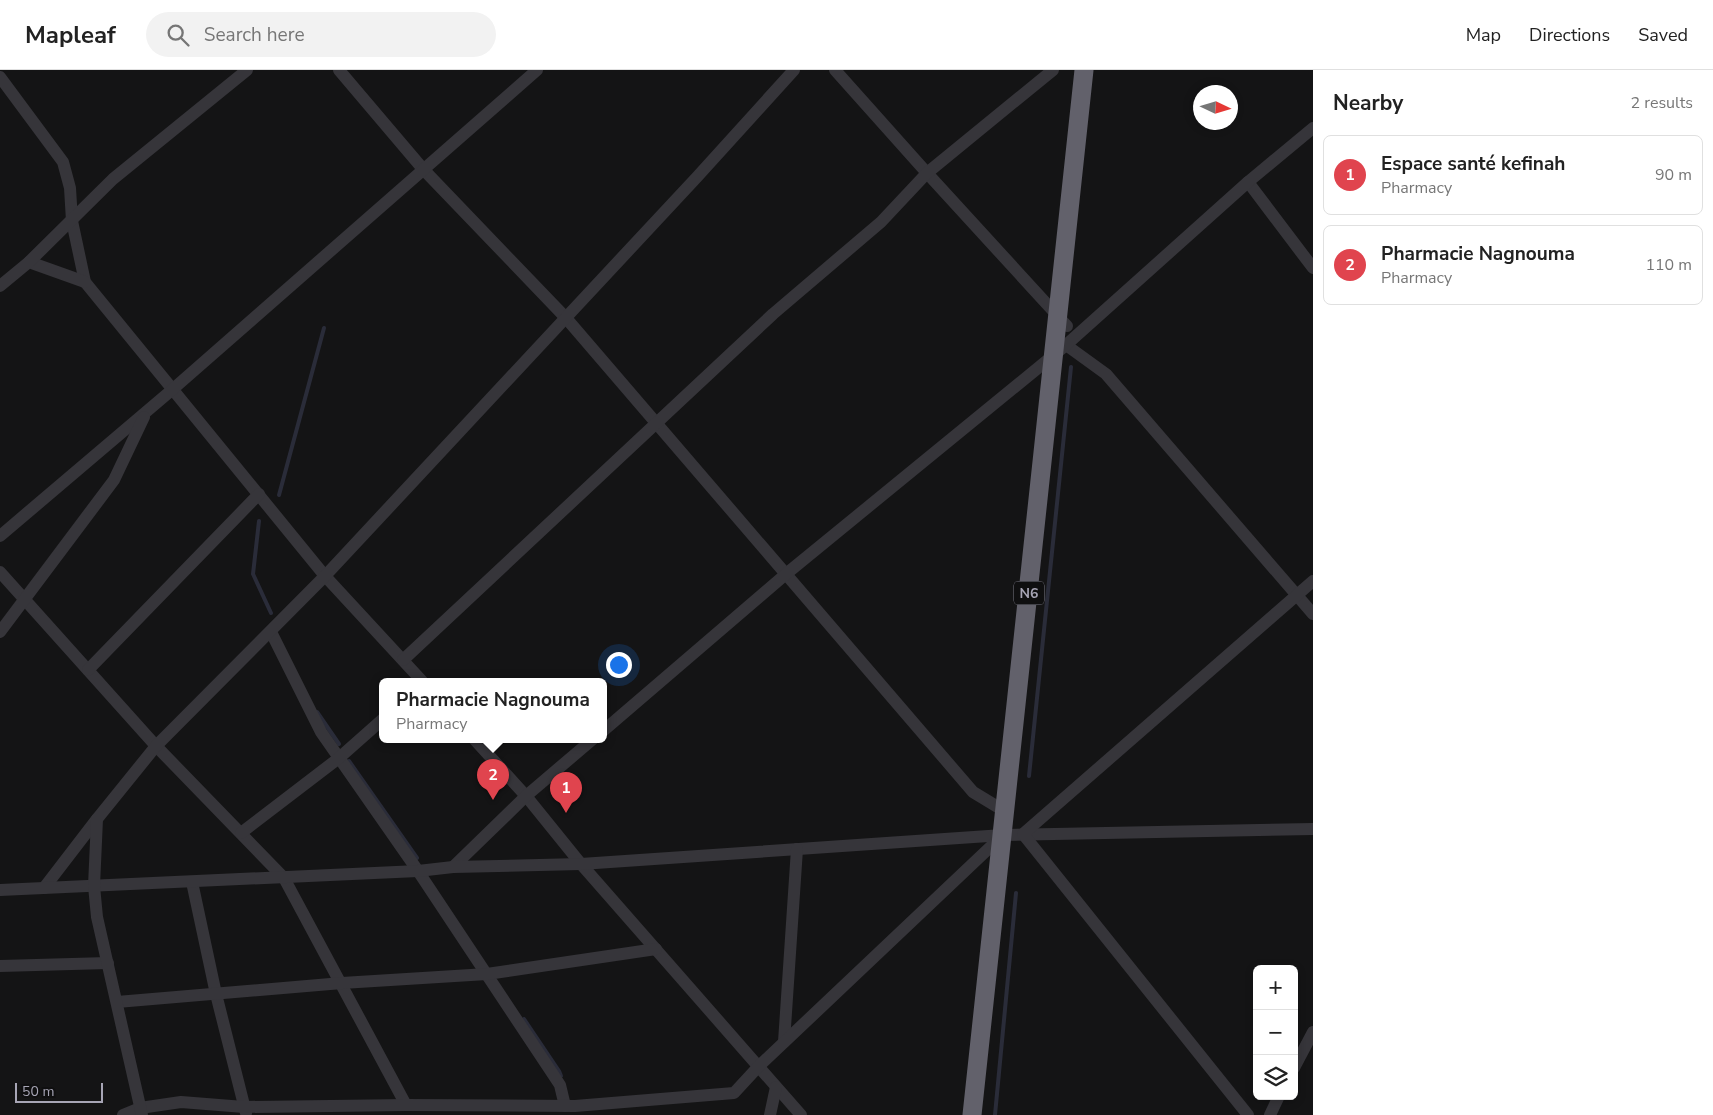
<!DOCTYPE html>
<html lang="en">
<head>
<meta charset="utf-8">
<style>
	body { margin:0; font-family:"Nunito Sans",sans-serif; background:#f2f2f2; color:#222 }
	.controls { position:absolute; right:15px; bottom:15px; display:grid; overflow:hidden; border-radius:8px; box-shadow:0 2px 8px #0003 }
	.controls button { width:45px; height:45px; display:grid; place-items:center; padding:0; border:0; border-bottom:1px solid #e0e0e0; background:#fff; color:#222; font:25px sans-serif }
	.compass { position:absolute; left:1193px; top:15px; width:45px; height:45px; border-radius:50%; background:#fff; box-shadow:0 2px 8px #0003; rotate:94deg }
	.scale { position:absolute; left:15px; bottom:12px; width:88px; box-sizing:border-box; padding-left:5px; border:2px solid #a7a5b5; border-top:0; font-size:14px; line-height:18px; white-space:nowrap; color:#a7a5b5; -webkit-text-stroke:4px #0f0f10; paint-order:stroke }
	.you { position:absolute; left:618px; top:594px; width:18px; height:18px; margin:-12px; border:4px solid #fff; border-radius:50%; background:#1a73e8; box-shadow:0 0 0 8px #1a73e833 }
	.badge { display:grid; place-items:center; width:32px; height:32px; border-radius:50%; background:#797e2a; color:#fff; font-size:16px; font-weight:700 }
	.pin { position:absolute; translate:-50% -41px; filter:drop-shadow(0 1px 2px #0008) }
	.pin::after { content:''; position:absolute; top:26px; width:18px; height:15px; background:inherit; clip-path:polygon(0 0,100% 0,50% 100%) }
	.popup { position:absolute; left:379px; top:608px; width:228px; height:65px; box-sizing:border-box; display:grid; place-content:center; border-radius:8px; background:#fff; filter:drop-shadow(0 1px 4px #0005); font-size:16px; white-space:nowrap; color:#767676 }
	.popup b { font-size:19px; color:#222 }
	.popup::after { content:''; position:absolute; left:50%; top:100%; margin-left:-10px; border:10px solid transparent; border-top-color:#fff }
	.list { margin:0; padding:0; list-style:none }
	h2 { display:flex; justify-content:space-between; align-items:center; height:65px; margin:0; padding:0 20px; font-size:21px }
	h2 small { font-size:16px; font-weight:400; color:#767676 }
	.list li { display:grid; grid-template-columns:32px 1fr auto; gap:15px; align-items:center; box-sizing:border-box; height:80px; margin:0 10px 10px; padding:0 10px; border:1px solid #e0e0e0; border-radius:8px }
	.list b { display:block; font-size:19px; white-space:nowrap }
	.list p { margin:0; font-size:16px; white-space:nowrap; color:#767676 }
	.list em { font-size:16px; font-style:normal; color:#767676 }
	.icon { flex:none; width:28px; height:28px; fill:none; stroke:currentColor; stroke-width:2; stroke-linecap:round; stroke-linejoin:round }
	.map { position:relative; flex:none; width:1313px; height:1045px; overflow:hidden }
	header { display:flex; align-items:center; gap:30px; box-sizing:border-box; height:70px; padding:0 25px; background:#fff; border-bottom:1px solid #e0e0e0 }
	header strong { font-size:24px }
	nav { display:flex; gap:28px; margin-inline-start:auto; font-size:18px }
	.search { width:350px; height:45px; background:#f2f2f2; display:flex; align-items:center; gap:12px; box-sizing:border-box; padding:0 18px; border-radius:28px; color:#767676; font-size:19px }
	main { display:flex }
	aside { flex:1; background:#fff }
	.map>svg:first-child { display:block }
	.lines { fill:none; stroke-linecap:round; stroke-linejoin:round }
	.stream { stroke:#2a2c39; stroke-width:4 }
	.minor { stroke:#36353a; stroke-width:12 }
	.highway { stroke:#62616b; stroke-width:19 }
	.labels { text-anchor:middle; dominant-baseline:central; stroke-width:4; stroke-linejoin:round; paint-order:stroke }
	.shield { fill:#0f0f10; stroke:#797884; stroke-width:1 }
	.shield-label { font-size:14px; font-weight:bold; fill:#a7a5b5 }
</style>
</head>
<body>
<header>
<strong>Mapleaf</strong>
<div class="search"><svg class="icon" aria-label="search" viewBox="0 0 24 24"><circle cx="10" cy="10" r="6"/><path d="M15 15l6 6"/></svg>Search here</div>
<nav><a>Map</a><a>Directions</a><a>Saved</a></nav>
</header>
<main>
<div class="map">
<svg width="1313" height="1045" viewBox="0 0 1313 1045">
	<rect width="100%" height="100%" fill="#141415"/>
	<g class="lines">
		<g class="stream">
			<path d="M279,425l45,-167"/>
			<path d="M259,451l-6,53 18,39"/>
			<path d="M317,642l22,32"/>
			<path d="M349,691l68,97"/>
			<path d="M1029,706l42,-409"/>
			<path d="M524,949l35,52 2,5"/>
			<path d="M995,1045l21,-222"/>
		</g>
		<g class="minor">
			<path d="M339,0l84,99 143,149 407,474 33,20"/>
			<path d="M835,0l92,103 140,153"/>
			<path d="M0,7l63,85 7,26 2,33 13,61 240,294 97,105"/>
			<path d="M1248,112l65,86"/>
			<path d="M29,192l56,20"/>
			<path d="M0,216l29,-24 84,-83 134,-109"/>
			<path d="M1066,275l40,29 207,240"/>
			<path d="M0,466l173,-147 364,-319"/>
			<path d="M0,502l156,174 128,132 122,227"/>
			<path d="M0,562l114,-152 30,-63"/>
			<path d="M271,562l50,100 97,139 142,214 5,21"/>
			<path d="M403,590l370,-346 108,-92 46,-49 126,-103"/>
			<path d="M88,600l171,-176"/>
			<path d="M603,661l183,-157 280,-229 182,-163 65,-54"/>
			<path d="M474,669l52,57 55,68 220,251"/>
			<path d="M241,763l98,-75 44,-39"/>
			<path d="M453,797l73,-71 67,-57"/>
			<path d="M192,812l24,112 30,119"/>
			<path d="M44,818l53,-69"/>
			<path d="M0,820l418,-19 35,-4 128,-3 422,-29 310,-6"/>
			<path d="M0,896l108,-3"/>
			<path d="M117,932l225,-19 145,-9 169,-25"/>
			<path d="M784,972l13,-193"/>
			<path d="M1294,998l19,-36"/>
			<path d="M123,1045l17,-7 41,-6 63,5 162,-2 169,1 159,-13 24,-26 245,-232"/>
			<path d="M142,1045l-45,-198 -3,-31 3,-67 59,-73 169,-170 372,-399 97,-107"/>
			<path d="M770,1045l6,-28"/>
			<path d="M1248,1045l-225,-281 290,-253"/>
			<path d="M1270,1045l9,-19"/>
		</g>
		<path class="highway" d="M972,1045l112,-1045"/>
	</g>
	<g class="labels">
		<rect class="shield" x="1014" y="511.5" width="30" height="23" rx="4"/>
		<g class="shield-label">
			<text x="1029" y="523">N6</text>
		</g>
	</g>
</svg>
<div class="controls">
<button>+</button>
<button>−</button>
<button><svg class="icon" aria-label="layers" viewBox="0 0 24 24"><path d="M12 4l9 5-9 5-9-5zM3 14l9 5 9-5"/></svg></button>
</div>
<svg class="compass" viewBox="-18 -18 36 36"><path d="M0-13l5 13h-10z" fill="#e53935"/><path d="M0 13l5-13h-10z" fill="#767676"/></svg>
<div class="scale">50 m</div>
<div class="you"></div>
<div class="pin badge" style="left:566px;top:743px;background:#e0444e">1</div>
<div class="pin badge" style="left:493px;top:730px;background:#e0444e">2</div>
<div class="popup"><b>Pharmacie Nagnouma</b>Pharmacy</div>
</div>
<aside>
<h2>Nearby<small>2 results</small></h2>
<ul class="list">
<li><span class="badge" style="background:#e0444e">1</span><div><b>Espace santé kefinah</b><p>Pharmacy</p></div><em>90 m</em></li>
<li><span class="badge" style="background:#e0444e">2</span><div><b>Pharmacie Nagnouma</b><p>Pharmacy</p></div><em>110 m</em></li>
</ul>
</aside>
</main>
</body>
</html>
